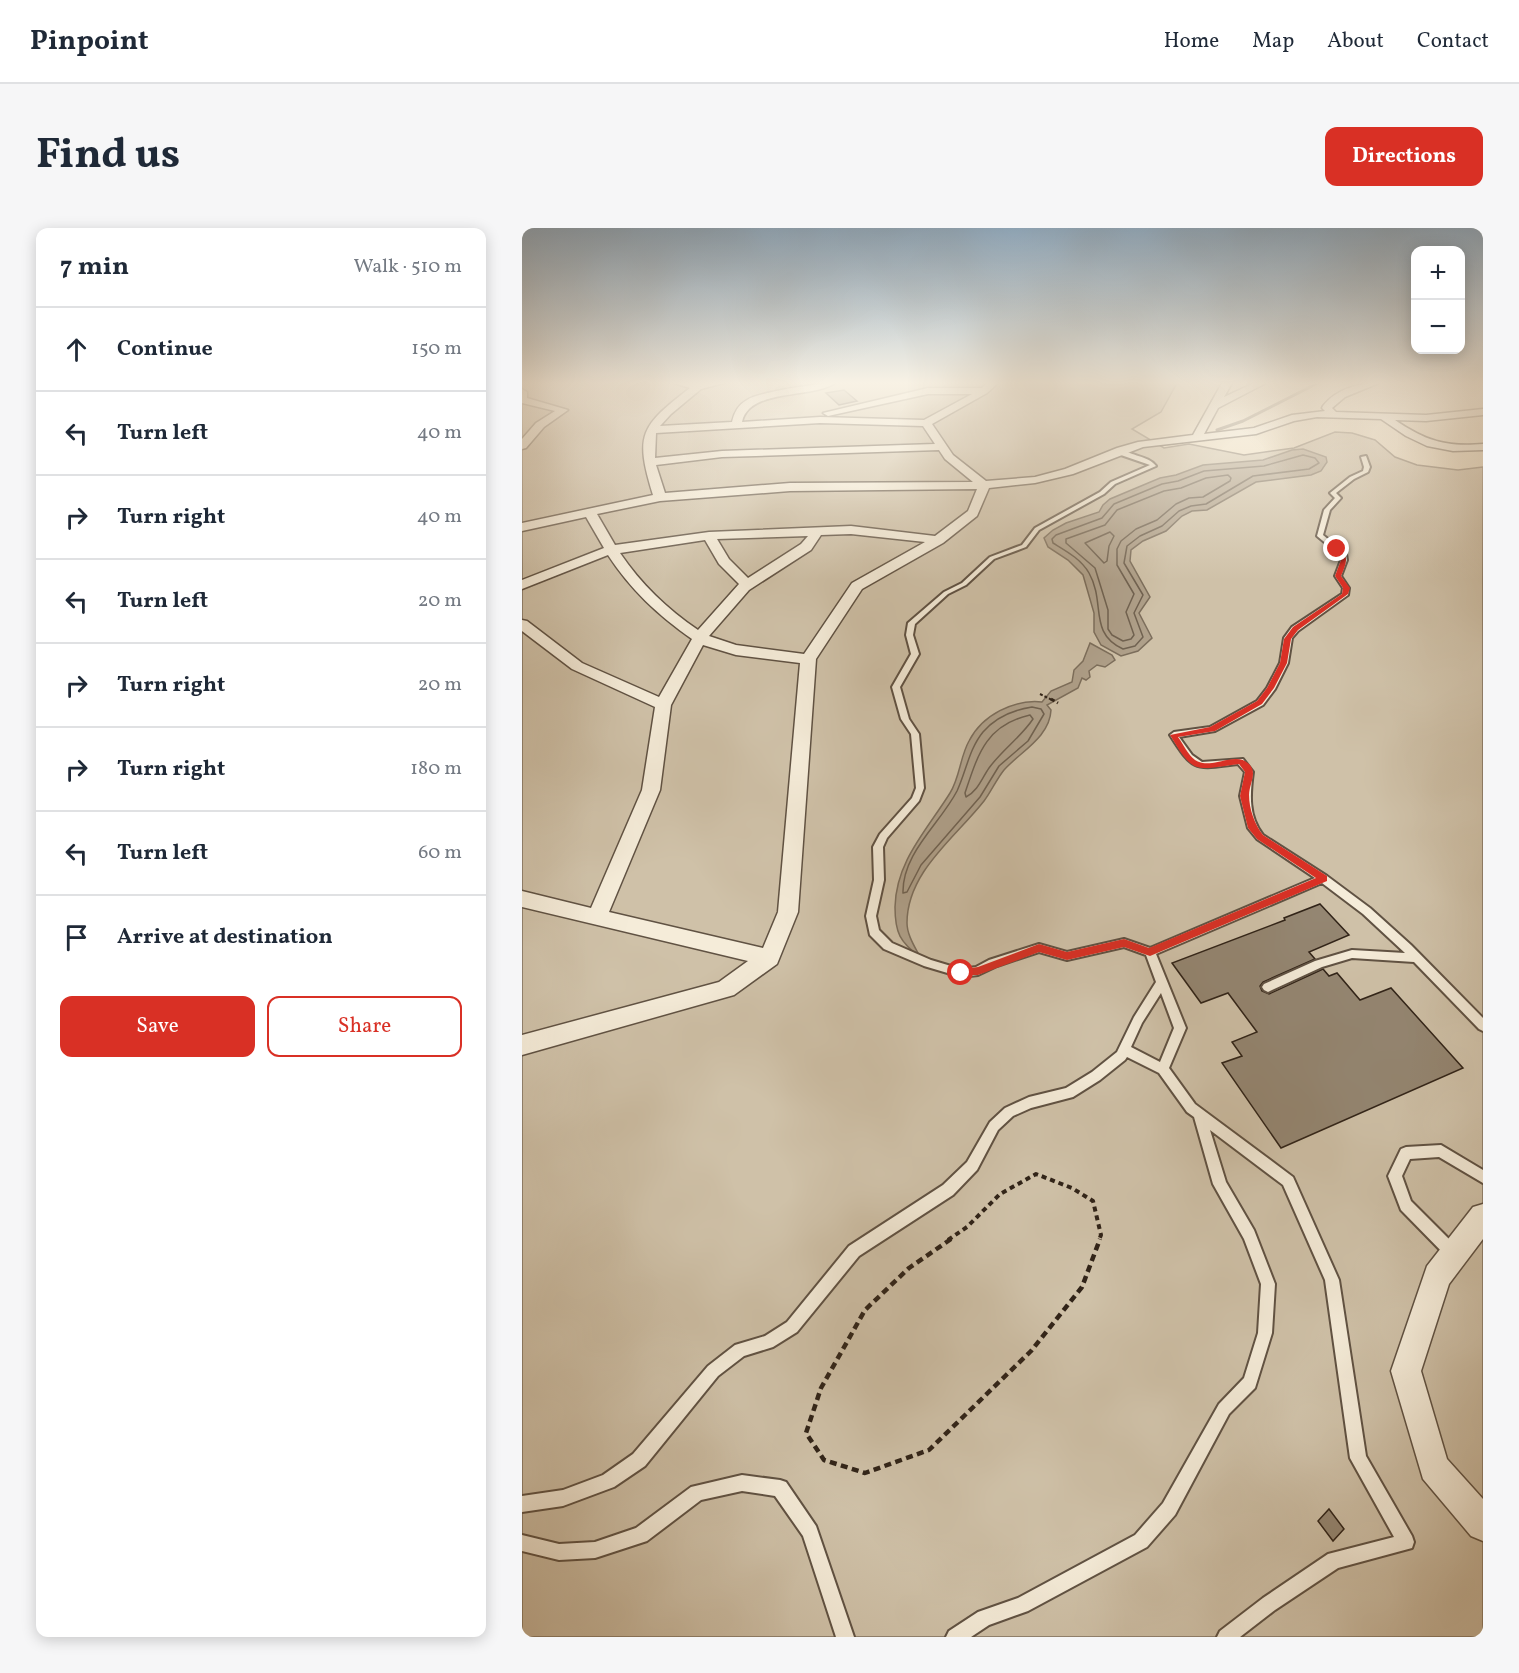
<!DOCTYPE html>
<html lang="en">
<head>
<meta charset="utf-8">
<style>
	body { margin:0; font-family:Vollkorn,serif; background:#f6f6f7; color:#1f2937 }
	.controls { position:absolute; right:18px; top:18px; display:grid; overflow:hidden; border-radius:12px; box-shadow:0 3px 15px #0003 }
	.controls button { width:54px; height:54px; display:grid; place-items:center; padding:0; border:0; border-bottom:2px solid #e0e1e3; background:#fff; color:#1f2937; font:30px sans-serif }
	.stop { position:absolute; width:18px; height:18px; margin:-14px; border:4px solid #d93025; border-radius:50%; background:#fff }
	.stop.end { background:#d93025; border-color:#fff; box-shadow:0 2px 6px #0008 }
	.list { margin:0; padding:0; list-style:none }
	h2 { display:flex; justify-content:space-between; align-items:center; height:78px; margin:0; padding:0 24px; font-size:26px }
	h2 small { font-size:20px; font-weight:400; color:#747a83 }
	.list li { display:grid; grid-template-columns:39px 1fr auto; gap:18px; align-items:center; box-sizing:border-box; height:84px; padding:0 24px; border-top:2px solid #e0e1e3 }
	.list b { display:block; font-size:22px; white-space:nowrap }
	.list em { font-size:20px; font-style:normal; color:#747a83 }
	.actions { display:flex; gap:12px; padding:18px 24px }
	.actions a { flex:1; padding:14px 0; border:2px solid #d93025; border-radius:12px; text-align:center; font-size:21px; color:#d93025 }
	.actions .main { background:#d93025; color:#fff }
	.icon { flex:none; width:33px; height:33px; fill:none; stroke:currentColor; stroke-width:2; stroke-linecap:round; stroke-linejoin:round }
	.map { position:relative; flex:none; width:961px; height:1409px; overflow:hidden; border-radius:12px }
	header { display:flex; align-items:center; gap:36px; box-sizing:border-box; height:84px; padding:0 30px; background:#fff; border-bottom:2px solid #e0e1e3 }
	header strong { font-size:28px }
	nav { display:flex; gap:33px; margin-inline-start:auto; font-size:21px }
	.intro { display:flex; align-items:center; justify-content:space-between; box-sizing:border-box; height:144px; padding:0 36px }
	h1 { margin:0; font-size:42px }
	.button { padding:15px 27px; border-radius:12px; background:#d93025; color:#fff; font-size:21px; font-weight:700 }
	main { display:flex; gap:36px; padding:0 36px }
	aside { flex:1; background:#fff; border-radius:12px; box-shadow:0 3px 15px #0003 }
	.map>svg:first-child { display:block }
	.green { fill:#cfc1a8; stroke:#807260; stroke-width:1.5 }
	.water { fill:#afa08a; stroke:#7c6e5c; stroke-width:1.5 }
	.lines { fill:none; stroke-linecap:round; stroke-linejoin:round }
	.shore { stroke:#706251; stroke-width:1.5 }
	.stream { stroke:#7c6e5c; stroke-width:3 }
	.building { fill:#948672; stroke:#302318; stroke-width:1.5 }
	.lane-casing { stroke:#605243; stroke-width:4 }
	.street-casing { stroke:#605243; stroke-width:3 }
	.path-far3 { stroke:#302318; stroke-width:2; stroke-dasharray:3 2; stroke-linecap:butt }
	.path-far2 { stroke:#302318; stroke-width:3; stroke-dasharray:4 3; stroke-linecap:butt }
	.path-far1 { stroke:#302318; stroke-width:4; stroke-dasharray:5 4; stroke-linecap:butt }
	.path { stroke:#302318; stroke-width:4.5; stroke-dasharray:7 4.5; stroke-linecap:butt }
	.lane { fill:#f5ecd9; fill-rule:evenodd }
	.street { fill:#f5ecd9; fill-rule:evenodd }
	.route { fill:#d93025 }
</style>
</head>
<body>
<header>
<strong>Pinpoint</strong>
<nav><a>Home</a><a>Map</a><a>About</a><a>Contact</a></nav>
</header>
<div class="intro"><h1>Find us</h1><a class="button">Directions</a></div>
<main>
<aside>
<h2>7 min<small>Walk · 510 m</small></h2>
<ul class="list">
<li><svg class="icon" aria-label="ahead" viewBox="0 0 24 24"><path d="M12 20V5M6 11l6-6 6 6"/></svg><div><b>Continue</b></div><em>150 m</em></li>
<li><svg class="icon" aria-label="left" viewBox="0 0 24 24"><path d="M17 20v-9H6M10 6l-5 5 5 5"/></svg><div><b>Turn left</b></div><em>40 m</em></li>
<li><svg class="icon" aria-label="right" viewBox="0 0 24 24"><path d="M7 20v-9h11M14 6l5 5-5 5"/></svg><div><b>Turn right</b></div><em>40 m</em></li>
<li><svg class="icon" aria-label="left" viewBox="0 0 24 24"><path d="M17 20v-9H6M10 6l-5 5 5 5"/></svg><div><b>Turn left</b></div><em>20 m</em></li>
<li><svg class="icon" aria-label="right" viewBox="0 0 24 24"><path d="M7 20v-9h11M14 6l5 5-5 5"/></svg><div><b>Turn right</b></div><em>20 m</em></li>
<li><svg class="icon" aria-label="right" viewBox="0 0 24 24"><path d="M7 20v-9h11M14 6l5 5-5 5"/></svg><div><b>Turn right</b></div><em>180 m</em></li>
<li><svg class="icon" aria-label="left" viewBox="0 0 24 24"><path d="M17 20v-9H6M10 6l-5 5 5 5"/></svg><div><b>Turn left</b></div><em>60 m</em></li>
<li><svg class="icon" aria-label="arrive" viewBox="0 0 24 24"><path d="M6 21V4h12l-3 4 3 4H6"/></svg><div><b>Arrive at destination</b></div></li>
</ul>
<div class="actions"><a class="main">Save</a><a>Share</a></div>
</aside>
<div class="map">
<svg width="961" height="1409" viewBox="0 0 961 1409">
	<rect width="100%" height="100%" fill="#f0e1c5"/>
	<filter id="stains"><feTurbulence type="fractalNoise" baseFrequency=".00333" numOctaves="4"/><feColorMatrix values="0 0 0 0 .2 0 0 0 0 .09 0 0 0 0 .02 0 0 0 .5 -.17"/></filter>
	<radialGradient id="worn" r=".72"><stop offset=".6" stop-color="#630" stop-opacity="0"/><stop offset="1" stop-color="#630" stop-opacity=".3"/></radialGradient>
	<path class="green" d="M0,155h655l-16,29 -29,17 32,19 25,-4 55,11 50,-7 41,-16 17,1 23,7 20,17 22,8 41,5 25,-3v1170h-961z"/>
	<g class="water">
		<path d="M781,221l23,8 1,5 -6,9 -10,4 -55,7 -49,28 -15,1 -10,5 -16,15 -23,10 -12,9 -1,11 20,36 -11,16 13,25 -14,13 -17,5 -20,-11 -7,-13v-19l-11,-38 -15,-15 -20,-13 -4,-9 9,-8 13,-7 33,-11 4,-7 7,-6 50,-21 16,-3 27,-10 60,-5 29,-10z"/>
		<path d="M568,415l22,12 3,5 -10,7 -8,-2 -8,6 1,6 -4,3 -4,-2 -4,10 -31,17 4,5c-1,27 -31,42 -47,60 -8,10 -13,22 -20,31 -29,37 -77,71 -77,122 0,12 8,24 13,34 -20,-15 -25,-24 -25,-50 1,-46 32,-77 55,-114 10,-16 10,-36 19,-52 13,-26 45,-42 73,-39l9,-11 21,-9 2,-12 9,-9z"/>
	</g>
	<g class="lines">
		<g class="shore">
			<path d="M781,227l12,3 4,5 -10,6 -56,7 -47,28 -15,2 -12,5 -17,15 -22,10 -13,10 -3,17 19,32 -9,18 9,24 -8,9 -12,3c-35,-16 -17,-46 -34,-76 -8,-14 -23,-22 -36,-30l-1,-4 4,-4 46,-17 12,-14 48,-20 16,-3 26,-10 60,-5z"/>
			<path d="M706,247l3,3 -1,3 -27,16 -14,1 -13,6 -19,16 -21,9 -15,12 -4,8v16l17,29 -8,18 8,23 -3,4 -8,2 -11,-6 -4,-6v-19l-13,-42 -29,-25v-4l39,-14 12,-15 47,-19 17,-3 25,-10z"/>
			<path d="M588,304l4,4 -5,10 -2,15 -3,2 -19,-20z"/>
			<path d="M510,479l9,2 3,5 -16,27 -29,25 -19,31 -59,68 -14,27 -4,1c-1,-40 37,-69 54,-102 9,-19 12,-42 26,-59 13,-15 30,-22 49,-25z"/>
			<path d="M508,487l3,4c-12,18 -31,31 -44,49 -7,10 -11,23 -23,29l-1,-4c13,-39 21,-68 65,-78z"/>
		</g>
		<path class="stream" d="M695,202l26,-9 75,-38"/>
	</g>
	<g class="building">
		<path d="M322,162l13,11 -18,4 -13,-12z"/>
		<path d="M798,676l29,31 -40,17 6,7 -52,23 -3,4 2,5 7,3 54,-25 6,7 8,-3 23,27 31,-12 72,80 -182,80 -59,-85 20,-7 -10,-14 25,-10 -29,-39 -27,10 -29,-40 113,-43 -1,-2z"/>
		<path d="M807,1281l15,20 -11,12 -15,-20z"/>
	</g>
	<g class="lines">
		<g class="lane-casing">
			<g id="lane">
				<path d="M599,220c9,8 28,8 35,18l-41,18 -11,10 -65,36 -13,17 -32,12 -28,26 -18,9 -33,30 -2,11 6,19 -19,33 9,32 10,15 5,54 -5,13 -32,37 -4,9 1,33 -8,36 3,14 13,13 39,17 30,9 15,-2 13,-7 50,-16 28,8 57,-13 26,9 165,-70 -58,-39 -9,-11 -8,-32 5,-24 -7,-8c-43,5 -44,9 -68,-29l4,-3 36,-5 47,-26 10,-13 13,-25 4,-25 8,-11 50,-33 1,-6 -8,-12 6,-16 -1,-5 -23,-19 7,-26 11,-12 -5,-5 20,-16 13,-6 1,-4 -3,-10 5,-1 4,11 -2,5 -14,7 -18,14 5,5 -11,12 -7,25 23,19 1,6 -6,16 8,12 -1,7 -50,36 -6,7 -4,25 -13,26 -12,16 -48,26 -36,6 13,18 10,7 41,-3 10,13c-3,22 -5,44 10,63l64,41 43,32 41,37 72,73v13l-4,-2 -65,-67 -62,-4 -30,9 -50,23 -4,2 -4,-2 -2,-3 2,-3 51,-23 37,-11 53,3 -42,-39 -41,-31 -166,71 30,74 -17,40 26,36 98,73 46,103 27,176 46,80 2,6 -2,6 -74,20 -63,42 -35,27h-23l3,-6 43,-33 65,-44 66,-17 -44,-79 -25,-178 -42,-95 -73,-55 16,52 28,48 21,54 -3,49 -17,55 -26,26 -54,101 -28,32 -119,64 -39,14 -18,12h-25l3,-6 29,-19 40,-14 117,-63 28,-32 56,-99 25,-26 14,-45 3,-49 -17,-45 -31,-55 -19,-67 -7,-5 -28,-39 -32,-16 -2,3 -25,20 -27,17 -42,11 -18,8 -15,14 -21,40 -24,25 -94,61 -62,76 -24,15 -29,9 -26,20 -73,90 -31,21 -51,19 -41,6v-16l41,-6 40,-15 30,-21 75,-88 27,-21 30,-9 22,-14 62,-76 94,-61 24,-23 23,-40 15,-14 24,-11 37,-9 26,-16 25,-20 17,-35 22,-35 -10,-27 -22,-8 -57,13 -28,-8 -42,14 -19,9 -17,2 -37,-11 -40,-17 -14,-14 -4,-19 8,-36 -1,-33 7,-13 32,-36 4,-10 -5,-54 -10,-15 -9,-32 19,-33 -5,-19 2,-12 36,-31 18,-9 28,-26 32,-12 13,-17 65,-36 11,-10 39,-17 -29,-10 -3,-5zM639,765l13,35 -14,34 -29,-15 11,-24z"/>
				<path d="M919,917l42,25v13l-44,-26 -29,2 -8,17 9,25 48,48 2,5 -2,5 -5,2 -5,-2 -48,-49 -13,-34 13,-27 5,-2z"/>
				<path d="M220,1247l38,5 6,2 30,44 38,111h-18l-33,-101 -28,-40 -33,-5 -41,9 -54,41 -52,17 -36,2 -37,-9v-16l37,9 36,-2 41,-14 55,-41z"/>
			</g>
		</g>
		<g class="street-casing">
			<g id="street">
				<path d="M152,155h50l-23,6 -30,25 -11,12 72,-4c2,-9 6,-17 15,-22 12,-8 72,-17 88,-17 -23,16 -86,5 -93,39l78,-5 104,3 48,-26h-44l-100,22 -5,-3 105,-25h54l5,-5h11l-11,10 -55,31 21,31 33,26 49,-4 30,-8 52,-21 21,-6 55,-7 29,-52h10l-8,14 30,-14h12l-48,25 -14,26 50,-6 38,-13 33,-4 -3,-3 1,-2c13,-17 36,-23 56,-23l-34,14 -13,11 4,4 90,3 57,-6v6l-57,6 -31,-1c31,21 50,27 88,24v6l-30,1 -26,-5 -21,-10 -25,-17 -64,-2 -23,4 -38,13 -113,13 -70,27 -38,9 -46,5 -12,28 -34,27 -81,46 -46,70 -18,253 -21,52 -43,31 -212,60v-20l197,-53 29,-21 -226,-54v-16l69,17 51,-118 13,-83 -83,-38 -50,-38v-11l5,1 55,42 77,34 33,-58c-34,-24 -61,-49 -84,-84l-86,34v-9l82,-32 -18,-31 -64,14v-8l131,-28c-19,-61 -12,-69 37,-107zM298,195l103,3 12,18 -213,7 -67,7 1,-25zM417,222l6,9 28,23 -183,1 -125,10 -9,-28 66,-8zM455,261l-9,22 -33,25 -84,-10 -142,6 -94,13 -18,-31 63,-13 130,-10zM329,306l74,8 -73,41 -48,71 -68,-9 -27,-9 40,-46 62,-40 10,-15zM286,308l-7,8 -53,34 -19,-19 -12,-20zM183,312l14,24 20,20 -41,46c-31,-21 -57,-46 -78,-77zM181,417l33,10 64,8 -22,249 -15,36 -154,-36 51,-122 11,-85z"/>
				<path d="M0,161l5,3v6l41,12 -24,17 -18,21 -4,1v-10l14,-16 19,-12 -33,-8z"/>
				<path d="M961,976v35l-34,45 -28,87 26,88 36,40v42l-12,-5 -48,-57 -32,-108 36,-105 46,-59z"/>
			</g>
		</g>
		<path class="path-far3" d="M518,466l14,7"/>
		<path class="path-far2" d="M529,471l7,4"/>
		<path class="path-far1" d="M426,1012l19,-13 33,-33 36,-20 36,14 21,13 8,34 -2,5"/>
		<path class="path" d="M429,1011l-42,29 -44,42 -44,78 -15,45 18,27 41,13 64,-23 102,-99 51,-64 18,-48"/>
		<use href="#lane" class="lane"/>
		<use href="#street" class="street"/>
	</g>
	<linearGradient id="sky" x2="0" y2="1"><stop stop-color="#91acc2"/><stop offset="0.44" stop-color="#f8f2e5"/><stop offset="1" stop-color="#f8f2e5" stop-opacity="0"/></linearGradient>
	<rect width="961" height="352" fill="url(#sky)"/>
	<path class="route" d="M813,320h4c11,9 7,16 2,28l9,12 -2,6 -50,36 -7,9 -4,24 -13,25 -12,16 -47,27 -37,6c5,7 10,18 17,23 16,11 40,-10 54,4 9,9 0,20 0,31 0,14 6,30 14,40l64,41v5l-177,75 -26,-9 -57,13 -28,-8 -61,23h-21v-5l21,-3 61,-23 28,8 57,-13 25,9 167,-70 -59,-39 -9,-11 -8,-32 5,-24 -6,-8c-45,6 -45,11 -69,-29l40,-8 47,-26 10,-13 13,-25 4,-24 9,-12 49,-33 1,-6 -8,-12 6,-16z"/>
	<rect width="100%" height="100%" filter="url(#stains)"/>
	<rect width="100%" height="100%" fill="url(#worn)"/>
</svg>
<div class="controls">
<button>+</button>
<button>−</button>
</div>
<div class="stop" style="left:439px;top:745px"></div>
<div class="stop end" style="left:815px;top:321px"></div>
</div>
</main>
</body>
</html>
